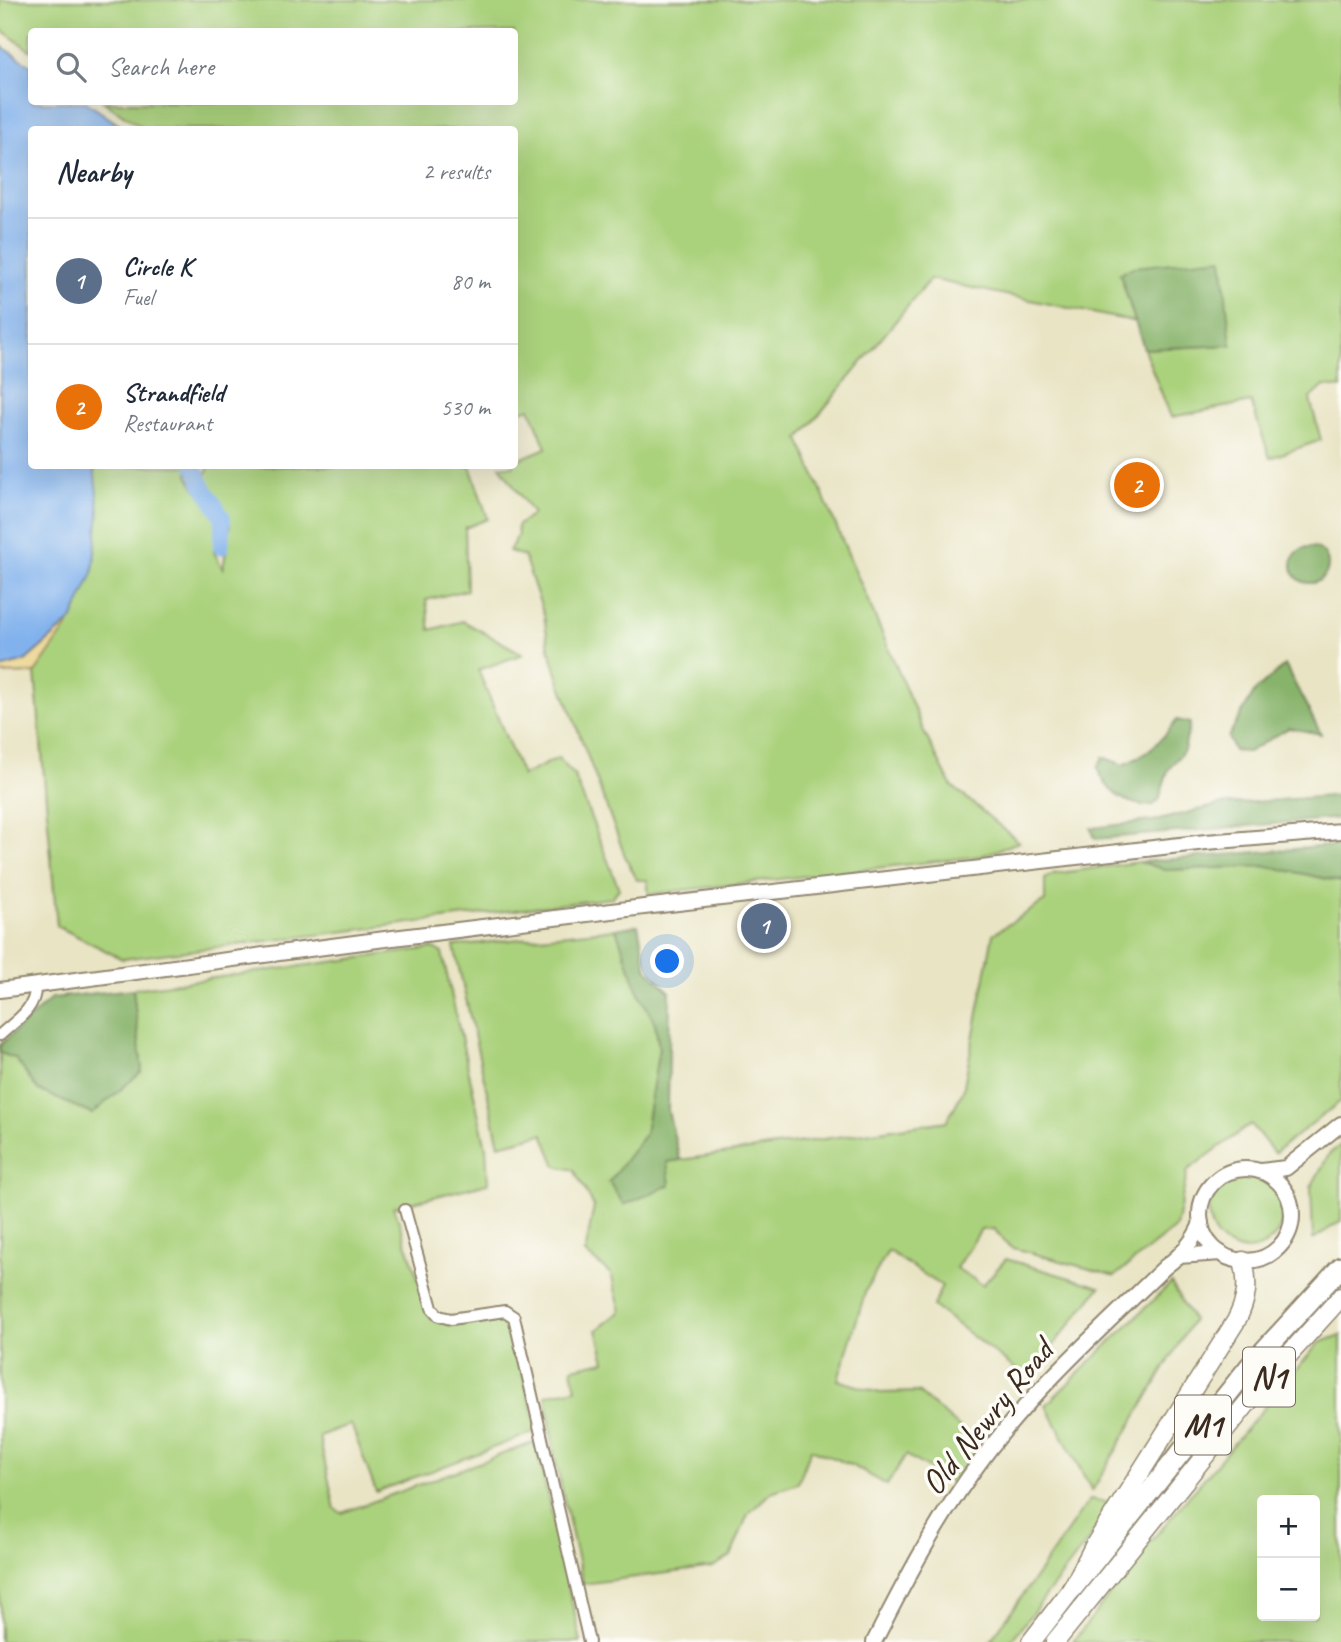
<!DOCTYPE html>
<html lang="en">
<head>
<meta charset="utf-8">
<style>
	body { margin:0; font-family:Caveat,sans-serif; background:#f6f6f7; color:#1f2937 }
	.controls { position:absolute; right:21px; bottom:21px; display:grid; overflow:hidden; border-radius:7px; box-shadow:0 7px 28px #0002 }
	.controls button { width:63px; height:63px; display:grid; place-items:center; padding:0; border:0; border-bottom:2px solid #e0e1e3; background:#fff; color:#1f2937; font:35px sans-serif }
	.you { position:absolute; left:668px; top:962px; width:24px; height:24px; margin:-18px; border:5px solid #fff; border-radius:50%; background:#1a73e8; box-shadow:0 0 0 10px #1a73e833 }
	.badge { display:grid; place-items:center; width:46px; height:46px; border-radius:50%; background:#2563eb; color:#fff; font-size:23px; font-weight:700 }
	.pin { position:absolute; translate:-50% -50%; border:4px solid #fff; box-shadow:0 2px 7px #0006 }
	.list { margin:0; padding:0; list-style:none }
	h2 { display:flex; justify-content:space-between; align-items:center; height:91px; margin:0; padding:0 28px; font-size:30px }
	h2 small { font-size:23px; font-weight:400; color:#747a83 }
	.list li { display:grid; grid-template-columns:46px 1fr auto; gap:21px; align-items:center; box-sizing:border-box; height:126px; padding:0 28px; border-top:2px solid #e0e1e3 }
	.list b { display:block; font-size:26px; white-space:nowrap }
	.list p { margin:0; font-size:23px; white-space:nowrap; color:#747a83 }
	.list em { font-size:23px; font-style:normal; color:#747a83 }
	.icon { flex:none; width:38px; height:38px; fill:none; stroke:currentColor; stroke-width:2; stroke-linecap:round; stroke-linejoin:round }
	.map { position:relative; flex:none; width:1341px; height:1642px; overflow:hidden }
	.search { position:absolute; background:#fff; box-shadow:0 7px 28px #0002; left:28px; top:28px; width:490px; height:77px; display:flex; align-items:center; gap:18px; box-sizing:border-box; padding:0 24px; border-radius:7px; color:#747a83; font-size:26px }
	.panel { position:absolute; background:#fff; box-shadow:0 7px 28px #0002; left:28px; top:126px; width:490px; height:343px; border-radius:7px }
	.map>svg:first-child { display:block }
	.green { fill:#aad17b; stroke:#727e4c; stroke-width:2; fill-rule:evenodd }
	.forest { fill:#87b36b; stroke:#616e44; stroke-width:2 }
	.sand { fill:#eeda9e; stroke:#94825e; stroke-width:2 }
	.water { fill:#82b2ed; stroke:#5e6e86; stroke-width:2 }
	.lines { fill:none; stroke-linecap:round; stroke-linejoin:round }
	.river { stroke:#82b2ed; stroke-width:16 }
	.minor-casing { stroke:#928771; stroke-width:14 }
	.secondary-casing { stroke:#928771; stroke-width:18 }
	.trunk-casing { stroke:#928771; stroke-width:21 }
	.motorway-casing { stroke:#928771; stroke-width:23 }
	.minor { stroke:#fff; stroke-width:10 }
	.secondary { stroke:#fff; stroke-width:14 }
	.trunk { stroke:#fff; stroke-width:18 }
	.motorway { stroke:#fff; stroke-width:19 }
	.labels { text-anchor:middle; dominant-baseline:central; stroke-width:7; stroke-linejoin:round; paint-order:stroke }
	.shield { fill:#fdfcf7; stroke:#75695f; stroke-width:2 }
	.shield-label { font-size:33px; font-weight:bold; fill:#3b2a1e }
	.street-label { font-size:35px; fill:#3b2a1e; stroke:#fdfcf7 }
</style>
</head>
<body>
<div class="map">
<svg width="1341" height="1642" viewBox="0 0 1341 1642">
	<rect width="100%" height="100%" fill="#fdfcf7"/>
	<filter id="ink" filterUnits="userSpaceOnUse"><feTurbulence type="fractalNoise" baseFrequency=".0143" numOctaves="2"/><feDisplacementMap in="SourceGraphic" scale="14" xChannelSelector="R" yChannelSelector="G"/><feConvolveMatrix kernelMatrix="1 2 1 2 8 2 1 2 1" color-interpolation-filters="sRGB"/></filter>
	<filter id="wash" filterUnits="userSpaceOnUse"><feTurbulence type="fractalNoise" baseFrequency=".00686" numOctaves="4" result="noise"/><feDisplacementMap in="SourceGraphic" scale="28" xChannelSelector="R" yChannelSelector="G"/><feGaussianBlur stdDeviation="1.57" result="paint"/><feColorMatrix in="noise" values="0 0 0 0 0 0 0 0 0 0 0 0 0 0 0 0 0 1.4 0 .05"/><feComposite in="paint" operator="in"/></filter>
	<g filter="url(#wash)">
		<rect width="100%" height="100%" fill="#e9e4c4"/>
		<g class="green">
			<path d="M0,0h1341v388l-17,-2 -14,13 11,41 -51,18 -19,-56 -80,15 -27,-68 87,-4 -111,-71 15,48 -205,-43 -131,160 126,295 26,51 68,57 -38,14 -332,38 -2,-14h-10l-12,-24 -67,-179 -9,-29 -5,-33 -20,-59 -15,-5 9,-16 -1,-9 16,-12 -33,-48h14l1,-5 31,-13 -16,-40 -15,5 -1,-283 -370,-1 -40,-27h410v-70h-482l-1,19 -31,-22z"/>
			<path d="M0,404l32,62h156v10l30,46 -4,30 9,17 7,-44 -25,-47 4,-12h261l18,53 -23,9 2,62 -41,10 4,30 33,-9 60,33 -45,16 44,106 36,-18 16,17 45,114 -8,9 -489,61 -65,-33 -22,-253 34,-50 -44,38 -25,7z"/>
			<path d="M1139,862l28,8 100,-4 74,16v219l-67,52 -23,-29 -63,46 -12,57 -61,49 -105,-29 -16,-18 -13,1 -25,38 27,17 23,-26 94,28 -73,91 -94,-72 9,-20 -54,-35 -22,39 -28,90 42,13 38,-1 56,48 2,17 -22,27 -48,-29 -19,30 -34,-19 -42,-17 -13,34 -27,9 -23,22 -17,42 -18,11 -130,17 -29,-130 -8,-59 30,-6 -4,-21 33,-7 -8,-31 24,-19 -10,-37 -26,-21 9,-47 -20,-36 -18,-4 -13,-32 -44,11 -45,-199 162,-17 23,64 16,30 4,25 -14,86 -36,48 58,-20 280,-41 16,-30 30,-157 52,-33v-22l8,-5z"/>
			<path d="M433,948l9,5 44,195 2,35 -94,24 37,110 20,8 54,-9 5,3 27,112 -161,61 -25,-68 -32,12 16,73 7,4 193,-71 46,200h-581v-589l15,5 23,32 104,-19 -9,-82z"/>
			<path d="M1341,1145v76l-28,18 -2,-52 18,-33z"/>
			<circle cx="1246" cy="1213" r="37"/>
			<path d="M1171,1283l22,37 -101,171 -46,-86z"/>
			<path d="M1341,1335v307h-268l73,-95 173,-204zM1315,1500v116h-53v-116z"/>
			<path d="M1090,1499l21,4 -23,38 -78,101h-20z"/>
		</g>
		<g class="forest">
			<path d="M1222,258l9,87 -87,4 -24,-75 13,-7z"/>
			<circle cx="1310" cy="565" r="18"/>
			<path d="M1285,665l36,69 -32,-6 -41,24 -14,-1 -6,-14 27,-46z"/>
			<path d="M1177,720l13,3 -6,27 -16,20 -9,30 -7,6c-26,-1 -47,-13 -54,-39l5,-10 20,8c26,-11 37,-23 54,-45z"/>
			<path d="M1341,795v23l-246,21 -4,-11 68,-8 59,-15z"/>
			<path d="M1341,845v37l-74,-16 -100,4 -28,-8z"/>
			<path d="M638,925l9,44 23,23 -2,119 12,49 -13,2 3,23 -46,20 -15,-23 36,-48 14,-86 -4,-25 -16,-30 -23,-64z"/>
			<path d="M133,989l9,82 -50,43 -54,-24 -23,-32 -15,-5v-8l52,-47z"/>
		</g>
		<path class="sand" d="M72,620l-37,53 -35,1v-6l25,-7z"/>
		<path class="water" d="M0,45l31,21 1,36h54l39,27 -93,1v336h62l5,46 -6,61 -21,47 -47,41 -25,7z"/>
		<g class="lines">
			<path class="river" d="M194,466l9,20 20,32 -2,29"/>
		</g>
	</g>
	<g filter="url(#ink)">
		<g class="lines">
			<g class="minor-casing">
				<g id="minor">
					<path d="M0,1035c15,-14 36,-26 35,-48"/>
					<path d="M405,1210l27,98 7,8 12,3 54,-8 9,6 75,325"/>
				</g>
			</g>
			<g class="secondary-casing">
				<g id="secondary">
					<path d="M0,990l385,-51 267,-33 554,-64 135,-11"/>
					<circle cx="1246" cy="1215" r="46"/>
					<path d="M1261,1171l25,-3 55,-44"/>
					<path d="M1179,1256l42,-3"/>
					<path d="M874,1642c32,-63 65,-126 108,-183 53,-71 120,-131 183,-192 15,-11 29,-26 36,-44"/>
				</g>
			</g>
			<g class="trunk-casing">
				<g id="trunk">
					<path d="M1031,1642l41,-53 22,-43 142,-225c11,-21 13,-37 7,-60"/>
					<path d="M1055,1642l210,-261 76,-84"/>
				</g>
			</g>
			<g class="motorway-casing">
				<path id="motorway" d="M1072,1589l178,-223 91,-99"/>
			</g>
			<use href="#minor" class="minor"/>
			<use href="#secondary" class="secondary"/>
			<use href="#trunk" class="trunk"/>
			<use href="#motorway" class="motorway"/>
		</g>
	</g>
	<g class="labels">
		<g class="shield">
			<rect x="1243" y="1347.5" width="52" height="59" rx="5"/>
			<rect x="1175" y="1395.5" width="56" height="59" rx="5"/>
		</g>
		<g class="shield-label">
			<text x="1269" y="1377">N1</text>
			<text x="1203" y="1425">M1</text>
		</g>
		<g class="street-label">
			<text transform="translate(987 1417) rotate(-51)">Old Newry Road</text>
		</g>
	</g>
</svg>
<div class="controls">
<button>+</button>
<button>−</button>
</div>
<div class="you"></div>
<div class="pin badge" style="left:764px;top:926px;background:#5c6f8a">1</div>
<div class="pin badge" style="left:1137px;top:485px;background:#e8710a">2</div>
<div class="search"><svg class="icon" aria-label="search" viewBox="0 0 24 24"><circle cx="10" cy="10" r="6"/><path d="M15 15l6 6"/></svg>Search here</div>
<section class="panel">
<h2>Nearby<small>2 results</small></h2>
<ul class="list">
<li><span class="badge" style="background:#5c6f8a">1</span><div><b>Circle K</b><p>Fuel</p></div><em>80 m</em></li>
<li><span class="badge" style="background:#e8710a">2</span><div><b>Strandfield</b><p>Restaurant</p></div><em>530 m</em></li>
</ul>
</section>
</div>
</body>
</html>
